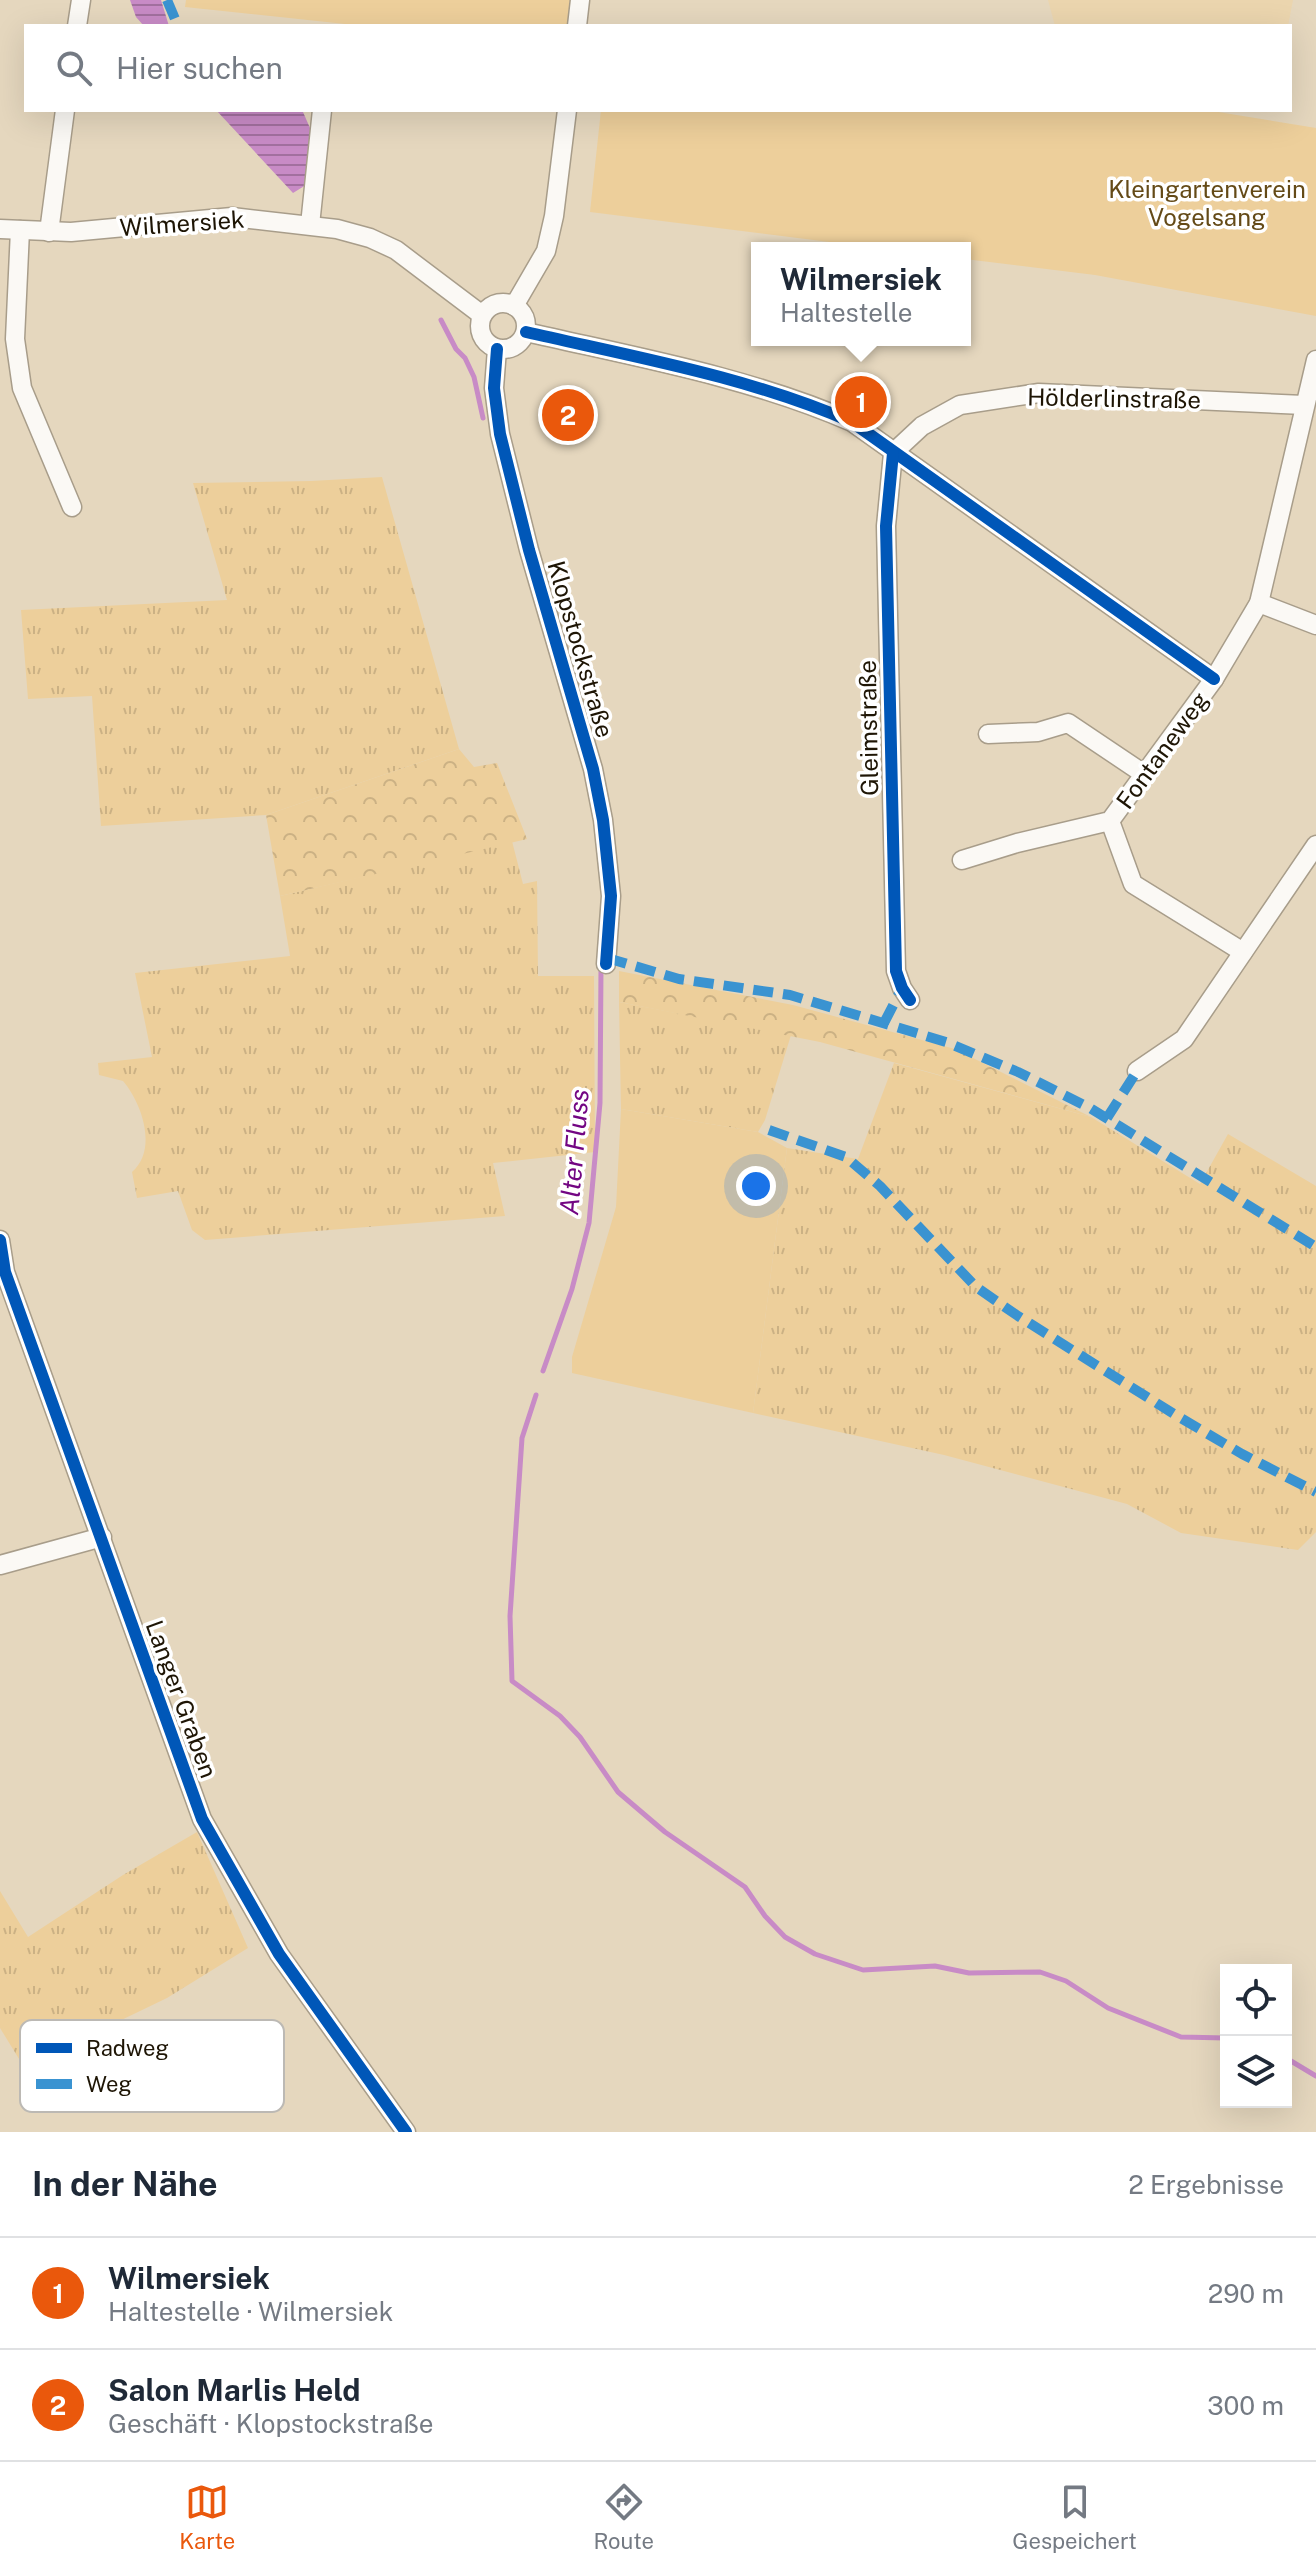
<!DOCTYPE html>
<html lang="de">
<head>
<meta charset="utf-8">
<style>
	body { margin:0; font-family:"Public Sans",sans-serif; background:#f6f6f7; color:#1f2937 }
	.controls { position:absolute; right:24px; bottom:24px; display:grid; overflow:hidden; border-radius:0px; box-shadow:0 8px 32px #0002 }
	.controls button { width:72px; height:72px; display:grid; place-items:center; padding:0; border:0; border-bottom:2px solid #e0e1e3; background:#fff; color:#1f2937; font:40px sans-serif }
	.you { position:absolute; left:756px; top:1186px; width:28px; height:28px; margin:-20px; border:6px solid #fff; border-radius:50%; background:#1a73e8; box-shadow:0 0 0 12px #1a73e833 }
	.badge { display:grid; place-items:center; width:52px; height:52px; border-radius:50%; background:#ea580c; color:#fff; font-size:26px; font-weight:700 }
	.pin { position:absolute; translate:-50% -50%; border:4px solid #fff; box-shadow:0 2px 8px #0006 }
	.popup { position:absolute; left:751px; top:242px; width:220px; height:104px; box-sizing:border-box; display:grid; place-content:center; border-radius:0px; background:#fff; filter:drop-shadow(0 2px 6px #0005); font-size:26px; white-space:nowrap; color:#747a83 }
	.popup b { font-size:30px; color:#1f2937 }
	.popup::after { content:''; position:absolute; left:50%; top:100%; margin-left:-16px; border:16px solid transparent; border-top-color:#fff }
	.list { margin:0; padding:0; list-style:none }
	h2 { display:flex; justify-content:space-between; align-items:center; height:104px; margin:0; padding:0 32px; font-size:34px }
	h2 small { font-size:26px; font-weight:400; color:#747a83 }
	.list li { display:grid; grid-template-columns:52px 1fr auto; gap:24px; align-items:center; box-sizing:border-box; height:112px; padding:0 32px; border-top:2px solid #e0e1e3 }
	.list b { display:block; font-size:30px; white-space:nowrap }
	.list p { margin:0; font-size:26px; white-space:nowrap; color:#747a83 }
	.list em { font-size:26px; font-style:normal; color:#747a83 }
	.icon { flex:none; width:44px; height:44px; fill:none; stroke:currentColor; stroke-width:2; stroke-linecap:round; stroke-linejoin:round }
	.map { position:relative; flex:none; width:1316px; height:2132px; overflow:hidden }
	.search { position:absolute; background:#fff; box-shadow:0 8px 32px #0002; left:24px; right:24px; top:24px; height:88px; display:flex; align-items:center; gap:20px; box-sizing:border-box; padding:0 28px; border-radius:0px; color:#747a83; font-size:30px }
	.sheet { height:328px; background:#fff }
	nav { display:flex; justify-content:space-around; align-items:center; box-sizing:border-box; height:112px; border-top:2px solid #e0e1e3; background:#fff; font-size:22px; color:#747a83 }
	nav a { display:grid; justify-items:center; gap:4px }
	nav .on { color:#ea580c }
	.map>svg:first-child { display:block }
	.built { fill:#ebd5ae }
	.grass { fill:url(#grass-tufts) }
	.forest { fill:url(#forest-crowns) }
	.green { fill:#edcf9b }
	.water { fill:url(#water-rules) }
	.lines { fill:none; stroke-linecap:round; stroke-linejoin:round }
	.stream { stroke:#c88bc6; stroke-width:5 }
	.street-casing { stroke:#a89d8a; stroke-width:21 }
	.street { stroke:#fbf9f5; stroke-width:18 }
	.quiet { stroke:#3a93d1; stroke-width:10; stroke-dasharray:20 10; stroke-linecap:butt }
	.cycleway-casing { stroke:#fff; stroke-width:17 }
	.cycleway { stroke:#0057b8; stroke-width:12 }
	.labels { text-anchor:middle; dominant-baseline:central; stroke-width:7; stroke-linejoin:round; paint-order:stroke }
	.park-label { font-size:24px; fill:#644a17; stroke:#fff }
	.street-label { font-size:24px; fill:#1e1505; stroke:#fff }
	.water-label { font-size:26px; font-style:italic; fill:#730683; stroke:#fff }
	.key { fill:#fff; stroke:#bcb9b4; stroke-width:2 }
	.key-label { font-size:22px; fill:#1e1505 }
</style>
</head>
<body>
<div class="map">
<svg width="1316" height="2132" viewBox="0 0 1316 2132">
	<defs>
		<pattern id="grass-tufts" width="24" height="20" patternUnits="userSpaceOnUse" patternTransform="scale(2)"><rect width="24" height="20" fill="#edcf9b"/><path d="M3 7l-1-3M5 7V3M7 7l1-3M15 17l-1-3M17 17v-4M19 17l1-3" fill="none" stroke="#cbb184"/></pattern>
		<pattern id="forest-crowns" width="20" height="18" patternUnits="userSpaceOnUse" patternTransform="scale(2)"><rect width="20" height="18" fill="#edcf9b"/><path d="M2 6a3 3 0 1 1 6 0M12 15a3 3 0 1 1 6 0" fill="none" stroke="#cbb184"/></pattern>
		<pattern id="water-rules" width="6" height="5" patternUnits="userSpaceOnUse" patternTransform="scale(2)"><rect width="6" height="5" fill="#c88bc6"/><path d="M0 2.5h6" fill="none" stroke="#a2709f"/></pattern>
	</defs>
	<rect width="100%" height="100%" fill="#e5d7be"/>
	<path class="built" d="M1048,0h245l-5,26h-233z"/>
	<g class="grass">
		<path d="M382,477l77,272 -193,66 -165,11 -9,-130 -64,3 -7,-89 206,-10 -34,-117 118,-2z"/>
		<path d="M512,841l11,43 14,-3 1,95h56l1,176 -102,11 12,53 -300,24 -13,-10 -14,-39 -41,7 -5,-26c26,-22 10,-69 -9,-91l-24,-6 -1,-12 54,-6 -17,-84 155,-17 -10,-60z"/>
		<path d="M619,1002l172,33 -26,85 -7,12 -137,-23z"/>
		<path d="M894,1063l197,54 109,67 28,-50 88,52v346l-18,18 -117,-17 -54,-29 -183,-49 -191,-42 34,-265 71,11z"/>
		<path d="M197,1832l51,116 -81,50 -143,69 -24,-39v-137l28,46 95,-62z"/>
	</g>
	<g class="forest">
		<path d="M459,749l15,18 23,-4 30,76 -247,57 -14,-81z"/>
		<path d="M619,971l174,34 162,44 136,68 -271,-75 -201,-40z"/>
	</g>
	<g class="green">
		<path d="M186,0h387l-3,26h-206l-179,-19z"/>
		<path d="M601,110h605l110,18v188l-221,-41 -130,-16v-11h-88l-287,-36z"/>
		<path d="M621,1109l137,23 29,16 -34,265 -181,-40v-16l44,-150z"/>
	</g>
	<g class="water">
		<path d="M130,0h31l8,26h-25l-8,-9z"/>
		<path d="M216,110l87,2 7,16 -4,57 -13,8z"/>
	</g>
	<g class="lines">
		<g class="stream">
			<path d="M441,320l15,29 9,9 9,19 9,41"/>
			<path d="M543,1371l29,-82 17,-66 11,-120 1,-135"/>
			<path d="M536,1395l-14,43 -12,178 2,65 48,35 20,21 38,55 47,40 80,55 20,29 20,21 30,17 48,16 72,-4 34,7 71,-1 26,9 42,27 73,29 45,1"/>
			<path d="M1286,2058l30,18"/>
		</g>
		<g class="street-casing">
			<g id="street">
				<path d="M77,26l4,-26"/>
				<path d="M577,26l3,-26"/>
				<path d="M310,225l12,-115"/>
				<path d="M0,229l71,3 161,-15 105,12 33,9 26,12 86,65"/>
				<path d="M20,230l-5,109 7,49 50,119"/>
				<path d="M49,232l16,-122"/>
				<circle cx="503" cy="326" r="23"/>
				<path d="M514,306l32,-55 8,-35 13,-106"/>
				<path d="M526,332c109,25 223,45 326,90l362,257"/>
				<path d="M497,349l-3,39 6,46 29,116 64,219 10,51 8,76 -5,68"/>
				<path d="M893,453l-7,73 10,445 6,17 8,12"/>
				<path d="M893,453l29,-27 38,-21 79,-12 265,12"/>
				<path d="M1259,603l57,22"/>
				<path d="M988,734l50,-2 30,-9 76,51"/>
				<path d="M1110,821l23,63 110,68"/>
				<path d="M962,860l55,-17 93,-22 104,-142 45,-76 57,-243"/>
				<path d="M1137,1071l47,-32 132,-194"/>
				<path d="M0,1240l5,32 197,547 77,135 127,178"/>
				<path d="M0,1565l102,-28"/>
			</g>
		</g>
		<use href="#street" class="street"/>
		<g class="quiet">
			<path d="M167,0l11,26"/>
			<path d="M607,958l72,21 111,16 156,47 72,30 72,36 226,139"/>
			<path d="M884,1023l18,-35"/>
			<path d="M1107,1118l30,-47"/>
			<path d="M769,1130l77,27 34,29 96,101 42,29 156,98 68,40 74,38"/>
		</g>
		<g class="cycleway-casing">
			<g id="cycleway">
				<path d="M526,332c109,25 223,45 326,90l362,257"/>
				<path d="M497,349l-3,39 6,46 29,116 64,219 10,51 8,76 -5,68"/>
				<path d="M893,453l-7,73 10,445 6,17 8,12"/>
				<path d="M0,1240l5,32 197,547 77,135 127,178"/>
			</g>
		</g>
		<use href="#cycleway" class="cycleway"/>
	</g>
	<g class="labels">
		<g class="park-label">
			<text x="1207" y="189">Kleingartenverein<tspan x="1207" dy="28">Vogelsang</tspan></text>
		</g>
		<g class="street-label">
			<text transform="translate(182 223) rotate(-4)">Wilmersiek</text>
			<text transform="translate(1114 398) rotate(1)">Hölderlinstraße</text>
			<text transform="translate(581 649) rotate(74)">Klopstockstraße</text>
			<text transform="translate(868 728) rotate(-91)">Gleimstraße</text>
			<text transform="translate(1162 750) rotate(-54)">Fontaneweg</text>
			<text transform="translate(182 1699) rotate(70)">Langer Graben</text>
		</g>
		<g class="water-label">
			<text transform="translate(574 1152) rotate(-85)">Alter Fluss</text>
		</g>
	</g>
	<rect x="20" y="2020" width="264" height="92" rx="12" class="key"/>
	<rect x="36" y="2043" width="36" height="10" fill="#0057b8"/>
	<rect x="36" y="2079" width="36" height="10" fill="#3a93d1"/>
	<g class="key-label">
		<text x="86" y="2056">Radweg</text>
		<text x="86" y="2092">Weg</text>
	</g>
</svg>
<div class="controls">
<button><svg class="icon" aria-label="locate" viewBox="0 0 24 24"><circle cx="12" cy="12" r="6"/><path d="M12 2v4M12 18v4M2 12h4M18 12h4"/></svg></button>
<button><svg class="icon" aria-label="layers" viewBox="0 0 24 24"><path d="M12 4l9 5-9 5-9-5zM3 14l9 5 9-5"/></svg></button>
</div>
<div class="you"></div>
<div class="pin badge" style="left:861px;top:402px">1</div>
<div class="popup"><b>Wilmersiek</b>Haltestelle</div>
<div class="pin badge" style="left:568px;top:415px">2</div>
<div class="search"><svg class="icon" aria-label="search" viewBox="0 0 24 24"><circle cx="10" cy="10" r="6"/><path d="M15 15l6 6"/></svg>Hier suchen</div>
</div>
<section class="sheet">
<h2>In der Nähe<small>2 Ergebnisse</small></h2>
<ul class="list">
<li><span class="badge">1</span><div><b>Wilmersiek</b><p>Haltestelle · Wilmersiek</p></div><em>290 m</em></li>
<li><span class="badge">2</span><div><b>Salon Marlis Held</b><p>Geschäft · Klopstockstraße</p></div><em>300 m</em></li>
</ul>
</section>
<nav>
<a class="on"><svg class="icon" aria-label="map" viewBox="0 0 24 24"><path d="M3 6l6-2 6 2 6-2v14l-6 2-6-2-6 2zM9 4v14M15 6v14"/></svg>Karte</a>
<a><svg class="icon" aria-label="directions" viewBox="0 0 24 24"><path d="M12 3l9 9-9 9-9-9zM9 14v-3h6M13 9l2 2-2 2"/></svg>Route</a>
<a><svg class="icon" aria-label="saved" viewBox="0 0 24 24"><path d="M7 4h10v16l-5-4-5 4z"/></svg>Gespeichert</a>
</nav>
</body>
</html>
